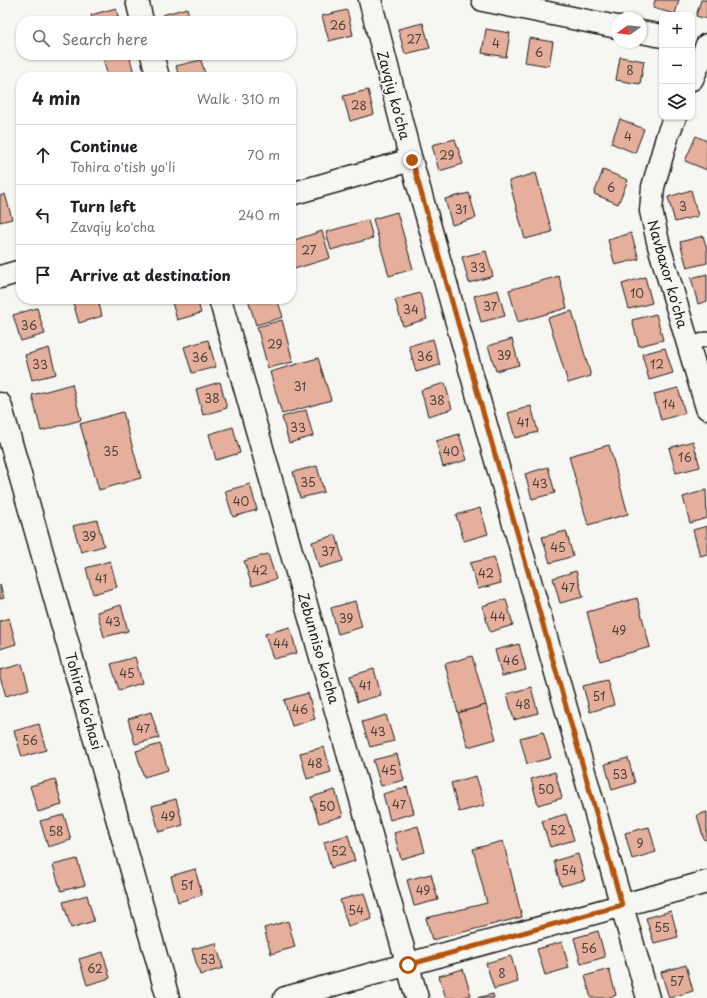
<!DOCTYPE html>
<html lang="en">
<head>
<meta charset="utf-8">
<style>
	body { margin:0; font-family:"Playpen Sans",sans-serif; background:#f2f2f2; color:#202124 }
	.controls { position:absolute; right:12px; top:12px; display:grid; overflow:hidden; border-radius:8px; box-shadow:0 1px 3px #0004 }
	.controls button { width:36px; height:36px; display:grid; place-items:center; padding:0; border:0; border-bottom:1px solid #e0e0e0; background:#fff; color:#202124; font:20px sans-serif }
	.compass { position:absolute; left:611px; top:12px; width:36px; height:36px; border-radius:50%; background:#fff; box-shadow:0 1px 3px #0004; rotate:256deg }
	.stop { position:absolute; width:12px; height:12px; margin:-9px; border:3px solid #b45309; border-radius:50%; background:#fff }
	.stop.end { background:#b45309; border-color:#fff; box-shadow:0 1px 4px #0008 }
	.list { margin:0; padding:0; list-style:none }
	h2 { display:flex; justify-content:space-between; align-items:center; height:52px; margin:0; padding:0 16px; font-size:17px }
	h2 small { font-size:13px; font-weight:400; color:#757577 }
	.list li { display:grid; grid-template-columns:26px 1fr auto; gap:12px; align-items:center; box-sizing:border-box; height:60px; padding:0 16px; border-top:1px solid #e0e0e0 }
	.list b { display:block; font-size:15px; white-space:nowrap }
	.list p { margin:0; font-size:13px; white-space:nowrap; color:#757577 }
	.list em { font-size:13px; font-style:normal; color:#757577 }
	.icon { flex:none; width:22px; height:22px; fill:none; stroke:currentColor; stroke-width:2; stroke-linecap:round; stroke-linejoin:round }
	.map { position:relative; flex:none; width:707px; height:998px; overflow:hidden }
	.search { position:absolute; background:#fff; box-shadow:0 1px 3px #0004; left:16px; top:16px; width:280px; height:44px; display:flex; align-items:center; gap:10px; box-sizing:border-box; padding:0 14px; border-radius:16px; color:#757577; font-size:15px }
	.panel { position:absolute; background:#fff; box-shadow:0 1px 3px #0004; left:16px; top:72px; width:280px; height:232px; border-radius:16px }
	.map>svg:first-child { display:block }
	.building { fill:#e6af9c; stroke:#1c1c1c }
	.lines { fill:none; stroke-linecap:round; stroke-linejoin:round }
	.service-casing { stroke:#1c1c1c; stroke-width:16 }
	.minor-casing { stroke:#1c1c1c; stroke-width:25 }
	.service { stroke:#f6f6f2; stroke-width:13 }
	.minor { stroke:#f6f6f2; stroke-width:22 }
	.route { stroke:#b45309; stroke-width:5 }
	.labels { text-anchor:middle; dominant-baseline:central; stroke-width:3; stroke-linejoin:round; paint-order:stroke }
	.number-label { font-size:12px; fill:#4e413c }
	.street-label { font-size:14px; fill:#1c1c1c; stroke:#f6f6f2 }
</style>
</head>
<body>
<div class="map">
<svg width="707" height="998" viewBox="0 0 707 998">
	<rect width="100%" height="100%" fill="#f6f6f2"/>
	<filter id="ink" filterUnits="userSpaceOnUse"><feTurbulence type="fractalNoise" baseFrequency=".025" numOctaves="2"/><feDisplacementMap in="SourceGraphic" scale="8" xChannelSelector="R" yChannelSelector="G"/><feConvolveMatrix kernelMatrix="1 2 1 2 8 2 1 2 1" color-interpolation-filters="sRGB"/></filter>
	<g filter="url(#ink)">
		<g class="building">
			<path d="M655,0h24l-4,14 -22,-6z"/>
			<path d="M701,0h6v19l-11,-3z"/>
			<path d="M116,8l3,13h-26l-2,-6z"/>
			<path d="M187,8l3,13h-26l-2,-6z"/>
			<path d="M347,10l6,25 -24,6 -7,-25z"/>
			<path d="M423,23l7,25 -25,6 -7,-25z"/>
			<path d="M486,29l24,4 -4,24 -24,-4z"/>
			<path d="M529,38l24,4 -4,24 -24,-4z"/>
			<path d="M102,55h27l5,18 -16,4h-10z"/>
			<path d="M620,57l24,4 -4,23 -24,-4z"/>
			<path d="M201,60l5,17h-27l-3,-11z"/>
			<path d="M368,90l6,24 -24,7 -7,-25z"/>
			<path d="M620,119l24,10 -9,24 -24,-10z"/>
			<path d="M696,136l11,5v29l-22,-9z"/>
			<path d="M455,139l8,25 -24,7 -7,-26z"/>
			<path d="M603,170l25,10 -10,24 -24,-10z"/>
			<path d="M536,173l16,59 -27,7 -16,-58z"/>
			<path d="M691,190l7,26 -23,6 -7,-25z"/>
			<path d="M469,193l7,25 -24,7 -7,-26z"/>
			<path d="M5,194l7,25 -12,3v-26z"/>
			<path d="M397,212l16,57 -24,7 -16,-57z"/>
			<path d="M368,220l5,18 -42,12 -5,-18z"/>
			<path d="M322,231l8,27 -39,12v-29z"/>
			<path d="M631,233l8,26 -24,6 -7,-25z"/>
			<path d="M703,236l4,13v14l-20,5 -7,-26z"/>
			<path d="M486,251l7,25 -24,7 -7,-26z"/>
			<path d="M707,274v27l-9,3 -7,-26z"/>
			<path d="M559,276l8,32 -49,14 -9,-32z"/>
			<path d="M645,277l7,26 -23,6 -7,-25z"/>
			<path d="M498,290l7,26 -24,6 -7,-26z"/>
			<path d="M420,293l7,26 -24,7 -8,-26z"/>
			<path d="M72,299h26l4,17 -23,7z"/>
			<path d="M171,299h26l4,14 -24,7z"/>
			<path d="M248,299h29l6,18 -27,8z"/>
			<path d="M37,308l8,26 -24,7 -8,-26z"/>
			<path d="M572,311l19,65 -23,7 -20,-65z"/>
			<path d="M656,314l7,26 -24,6 -7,-26z"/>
			<path d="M282,320l11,42 -25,6 -11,-41z"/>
			<path d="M433,339l7,26 -24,7 -7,-26z"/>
			<path d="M512,339l7,26 -23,6 -8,-25z"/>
			<path d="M208,340l8,27 -24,6 -8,-26z"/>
			<path d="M49,348l7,26 -24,6 -7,-25z"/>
			<path d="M665,348l8,25 -24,7 -7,-26z"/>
			<path d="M318,358l13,42 -49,14 -12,-42z"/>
			<path d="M220,382l7,26 -24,7 -7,-26z"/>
			<path d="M445,383l7,26 -24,7 -7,-26z"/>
			<path d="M72,384l9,36 -40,11 -9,-36z"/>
			<path d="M678,388l7,25 -24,7 -7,-26z"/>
			<path d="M531,406l7,26 -23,6 -7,-25z"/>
			<path d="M306,410l7,26 -24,7 -7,-26z"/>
			<path d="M123,412l18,66 -42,12 -19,-66z"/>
			<path d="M233,427l7,26 -24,7 -7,-26z"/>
			<path d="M459,434l8,26 -24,7 -7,-26z"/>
			<path d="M693,441l7,26 -24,6 -7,-25z"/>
			<path d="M609,445l19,69 -40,11 -19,-69z"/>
			<path d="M317,466l7,26 -24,6 -7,-26z"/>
			<path d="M548,467l7,26 -23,6 -7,-25z"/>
			<path d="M250,484l7,26 -24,7 -8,-26z"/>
			<path d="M706,490l1,28 -17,5 -7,-26z"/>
			<path d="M480,508l8,26 -24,7 -8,-26z"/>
			<path d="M97,520l7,26 -23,6 -8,-26z"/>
			<path d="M707,526v28l-7,2 -7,-26z"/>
			<path d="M566,531l7,25 -23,7 -8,-26z"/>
			<path d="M336,535l7,26 -24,7 -7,-26z"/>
			<path d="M268,554l8,25 -24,7 -8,-25z"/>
			<path d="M494,557l7,26 -23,6 -8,-26z"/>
			<path d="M110,561l7,26 -24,7 -7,-26z"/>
			<path d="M576,571l7,26 -23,6 -7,-25z"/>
			<path d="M0,585l4,13 -4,1z"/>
			<path d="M637,598l13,49 -50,14 -13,-49z"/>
			<path d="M506,599l7,26 -23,7 -8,-26z"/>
			<path d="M355,601l7,26 -24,7 -7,-26z"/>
			<path d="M121,605l7,26 -24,6 -7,-25z"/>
			<path d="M9,618l7,26 -16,5v-28z"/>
			<path d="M290,627l7,26 -24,6 -8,-25z"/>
			<path d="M519,644l7,26 -24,6 -7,-26z"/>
			<path d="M472,656l14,49 -28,8 -13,-49z"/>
			<path d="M135,657l7,26 -23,7 -8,-26z"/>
			<path d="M22,664l7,25 -23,7 -6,-19v-7z"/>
			<path d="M374,669l7,26 -24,7 -7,-26z"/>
			<path d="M607,680l7,25 -24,7 -7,-26z"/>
			<path d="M531,687l7,26 -24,7 -7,-26z"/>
			<path d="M308,693l7,26 -23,7 -8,-26z"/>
			<path d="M486,705l10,34 -28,8 -10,-34z"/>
			<path d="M151,712l8,26 -24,6 -7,-25z"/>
			<path d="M386,715l8,26 -24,6 -8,-25z"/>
			<path d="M39,724l7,26 -24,7 -8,-26z"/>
			<path d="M543,732l8,26 -24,6 -7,-26z"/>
			<path d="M160,744l8,26 -24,7 -8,-26z"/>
			<path d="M324,747l7,25 -24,7 -7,-26z"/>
			<path d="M397,754l7,26 -23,6 -8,-26z"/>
			<path d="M628,758l7,25 -23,7 -7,-26z"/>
			<path d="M555,772l7,26 -24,7 -7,-26z"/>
			<path d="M476,776l9,29 -26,7 -8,-29z"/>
			<path d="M55,779l7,26 -24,7 -8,-26z"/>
			<path d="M407,787l7,26 -24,7 -7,-26z"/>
			<path d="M335,790l8,26 -24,7 -8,-26z"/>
			<path d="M176,799l7,26 -24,7 -7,-26z"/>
			<path d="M707,812v27l-3,1 -7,-25z"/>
			<path d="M566,814l8,26 -24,7 -8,-26z"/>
			<path d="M64,815l7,25 -23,7 -8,-26z"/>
			<path d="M418,826l7,26 -24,7 -7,-26z"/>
			<path d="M649,827l7,25 -24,7 -7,-26z"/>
			<path d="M348,835l7,26 -24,7 -7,-26z"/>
			<path d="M503,841l19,76 -90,23 -6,-22 61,-15 -14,-54z"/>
			<path d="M578,854l7,26 -24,6 -7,-25z"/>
			<path d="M77,859l8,26 -24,6 -8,-26z"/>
			<path d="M195,869l7,26 -24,7 -7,-26z"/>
			<path d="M431,874l7,26 -24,6 -7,-26z"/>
			<path d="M364,893l8,26 -24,7 -8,-26z"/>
			<path d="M87,895l7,26 -23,7 -8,-26z"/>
			<path d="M671,911l7,26 -24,6 -8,-25z"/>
			<path d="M288,921l7,26 -24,7 -7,-26z"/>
			<path d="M598,931l7,26 -24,7 -7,-26z"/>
			<path d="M562,942l7,26 -24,7 -8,-26z"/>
			<path d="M216,943l7,25 -23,7 -8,-26z"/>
			<path d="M103,952l7,26 -23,7 -8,-26z"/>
			<path d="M511,956l7,26 -24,7 -8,-26z"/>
			<path d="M686,965l7,26 -24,7 -8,-26z"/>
			<path d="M463,969l8,26 -11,3h-14l-7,-22z"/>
			<path d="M609,969l7,26 -9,3h-16l-6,-22z"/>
			<path d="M493,994l1,4h-17z"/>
		</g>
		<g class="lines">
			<g class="service-casing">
				<path id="service" d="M688,345l19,-6"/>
			</g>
			<g class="minor-casing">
				<g id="minor">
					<path d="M137,0l5,21"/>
					<path d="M370,0l41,160 237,838"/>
					<path d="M483,0l134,27"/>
					<path d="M641,32l21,4"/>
					<path d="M152,55l6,22"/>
					<path d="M692,79l15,-34"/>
					<path d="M675,117l-7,17 -15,53 -2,24 8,35 48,162"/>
					<path d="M291,194l120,-34"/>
					<path d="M0,277l21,-6"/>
					<path d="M220,299l197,699"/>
					<path d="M0,404l168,594"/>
					<path d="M285,998l422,-116"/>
				</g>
			</g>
			<use href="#service" class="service"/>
			<use href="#minor" class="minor"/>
		</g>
	</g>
	<g class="lines" filter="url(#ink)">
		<path class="route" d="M408,965l214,-60 -210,-745"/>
	</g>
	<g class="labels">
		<g class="number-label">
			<text x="338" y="25">26</text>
			<text x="414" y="39">27</text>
			<text x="496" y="43">4</text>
			<text x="539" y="52">6</text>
			<text x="630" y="70">8</text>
			<text x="359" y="105">28</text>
			<text x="628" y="136">4</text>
			<text x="447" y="155">29</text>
			<text x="611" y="187">6</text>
			<text x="683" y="206">3</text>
			<text x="461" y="209">31</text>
			<text x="309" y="250">27</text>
			<text x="478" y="267">33</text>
			<text x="637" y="293">10</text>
			<text x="490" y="306">37</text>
			<text x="411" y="309">34</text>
			<text x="29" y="325">36</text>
			<text x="275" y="344">29</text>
			<text x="504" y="355">39</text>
			<text x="425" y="356">36</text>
			<text x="200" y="357">36</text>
			<text x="40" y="364">33</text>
			<text x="657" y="364">12</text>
			<text x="300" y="386">31</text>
			<text x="212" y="398">38</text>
			<text x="437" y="400">38</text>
			<text x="669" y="404">14</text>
			<text x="523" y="422">41</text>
			<text x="298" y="427">33</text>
			<text x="111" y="451">35</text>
			<text x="451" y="451">40</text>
			<text x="685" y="457">16</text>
			<text x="308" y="482">35</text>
			<text x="540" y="483">43</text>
			<text x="241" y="501">40</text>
			<text x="89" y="536">39</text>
			<text x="558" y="547">45</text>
			<text x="328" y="551">37</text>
			<text x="260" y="570">42</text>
			<text x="486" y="573">42</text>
			<text x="101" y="578">41</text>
			<text x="568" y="587">47</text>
			<text x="498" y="616">44</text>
			<text x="346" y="618">39</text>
			<text x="113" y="621">43</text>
			<text x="619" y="630">49</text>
			<text x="281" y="643">44</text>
			<text x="511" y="660">46</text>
			<text x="127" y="673">45</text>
			<text x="365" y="685">41</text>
			<text x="599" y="696">51</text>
			<text x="523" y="704">48</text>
			<text x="300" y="709">46</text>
			<text x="143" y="728">47</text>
			<text x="378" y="731">43</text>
			<text x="30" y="740">56</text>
			<text x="315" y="763">48</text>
			<text x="389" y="770">45</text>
			<text x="620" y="774">53</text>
			<text x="546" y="789">50</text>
			<text x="399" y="804">47</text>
			<text x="327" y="806">50</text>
			<text x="168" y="816">49</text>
			<text x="558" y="830">52</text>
			<text x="56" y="831">58</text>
			<text x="640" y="843">9</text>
			<text x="339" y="851">52</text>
			<text x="569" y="870">54</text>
			<text x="187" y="885">51</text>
			<text x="423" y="890">49</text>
			<text x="356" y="910">54</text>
			<text x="662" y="927">55</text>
			<text x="589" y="948">56</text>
			<text x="208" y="959">53</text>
			<text x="95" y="968">62</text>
			<text x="502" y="973">8</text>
			<text x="677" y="981">57</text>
		</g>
		<g class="street-label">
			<text transform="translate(394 95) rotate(75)">Zavqiy ko'cha</text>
			<text transform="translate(668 274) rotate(74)">Navbaxor ko'cha</text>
			<text transform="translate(319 648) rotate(74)">Zebunniso ko'cha</text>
			<text transform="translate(84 701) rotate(74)">Tohira ko'chasi</text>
		</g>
	</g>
</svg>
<div class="controls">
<button>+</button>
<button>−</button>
<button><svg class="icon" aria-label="layers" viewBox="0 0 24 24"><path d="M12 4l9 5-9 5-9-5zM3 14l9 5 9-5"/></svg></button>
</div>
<svg class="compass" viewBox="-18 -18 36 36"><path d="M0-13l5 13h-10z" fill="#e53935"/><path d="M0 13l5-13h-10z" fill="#757577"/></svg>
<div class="stop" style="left:408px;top:965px"></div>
<div class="stop end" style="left:412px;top:160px"></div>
<div class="search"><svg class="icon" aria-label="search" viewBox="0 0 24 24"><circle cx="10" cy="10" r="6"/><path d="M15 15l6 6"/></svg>Search here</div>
<section class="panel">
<h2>4 min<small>Walk · 310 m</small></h2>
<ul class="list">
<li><svg class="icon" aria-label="ahead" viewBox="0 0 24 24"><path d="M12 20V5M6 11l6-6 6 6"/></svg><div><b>Continue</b><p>Tohira o'tish yo'li</p></div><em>70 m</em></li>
<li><svg class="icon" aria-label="left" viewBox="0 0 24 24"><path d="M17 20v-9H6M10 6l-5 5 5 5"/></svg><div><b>Turn left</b><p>Zavqiy ko'cha</p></div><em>240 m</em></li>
<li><svg class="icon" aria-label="arrive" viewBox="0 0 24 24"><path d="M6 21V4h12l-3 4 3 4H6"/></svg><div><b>Arrive at destination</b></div></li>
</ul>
</section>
</div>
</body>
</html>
